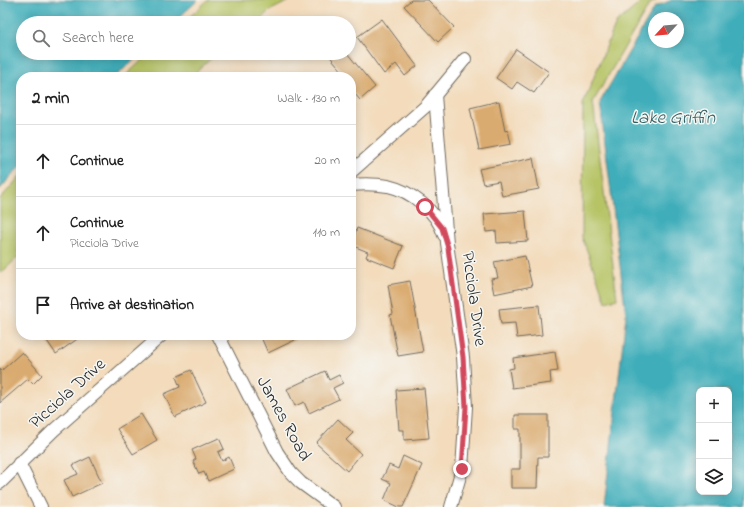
<!DOCTYPE html>
<html lang="en">
<head>
<meta charset="utf-8">
<style>
	body { margin:0; font-family:"Indie Flower",sans-serif; background:#f6f6f6; color:#222 }
	.controls { position:absolute; right:12px; bottom:12px; display:grid; overflow:hidden; border-radius:8px; box-shadow:0 2px 10px #0003 }
	.controls button { width:36px; height:36px; display:grid; place-items:center; padding:0; border:0; border-bottom:1px solid #e0e0e0; background:#fff; color:#222; font:20px sans-serif }
	.compass { position:absolute; left:648px; top:12px; width:36px; height:36px; border-radius:50%; background:#fff; box-shadow:0 2px 10px #0003; rotate:244deg }
	.stop { position:absolute; width:12px; height:12px; margin:-9px; border:3px solid #d1495b; border-radius:50%; background:#fff }
	.stop.end { background:#d1495b; border-color:#fff; box-shadow:0 1px 4px #0008 }
	.list { margin:0; padding:0; list-style:none }
	h2 { display:flex; justify-content:space-between; align-items:center; height:52px; margin:0; padding:0 16px; font-size:17px }
	h2 small { font-size:13px; font-weight:400; color:#767676 }
	.list li { display:grid; grid-template-columns:26px 1fr auto; gap:12px; align-items:center; box-sizing:border-box; height:72px; padding:0 16px; border-top:1px solid #e0e0e0 }
	.list b { display:block; font-size:15px; white-space:nowrap }
	.list p { margin:0; font-size:13px; white-space:nowrap; color:#767676 }
	.list em { font-size:13px; font-style:normal; color:#767676 }
	.icon { flex:none; width:22px; height:22px; fill:none; stroke:currentColor; stroke-width:2; stroke-linecap:round; stroke-linejoin:round }
	.map { position:relative; flex:none; width:744px; height:507px; overflow:hidden }
	.search { position:absolute; background:#fff; box-shadow:0 2px 10px #0003; left:16px; top:16px; width:340px; height:44px; display:flex; align-items:center; gap:10px; box-sizing:border-box; padding:0 14px; border-radius:22px; color:#767676; font-size:15px }
	.panel { position:absolute; background:#fff; box-shadow:0 2px 10px #0003; left:16px; top:72px; width:340px; height:268px; border-radius:16px }
	.map>svg:first-child { display:block }
	.green { fill:#b7c466; stroke:#717848 }
	.water { fill:#3faeba; stroke:#356c72; fill-rule:evenodd }
	.building { fill:#daab6f }
	.lines { fill:none; stroke-linecap:round; stroke-linejoin:round }
	.minor-casing { stroke:#71695d; stroke-width:14 }
	.minor { stroke:#fff; stroke-width:12 }
	.route { stroke:#d1495b; stroke-width:5 }
	.labels { text-anchor:middle; dominant-baseline:central; stroke-width:3; stroke-linejoin:round; paint-order:stroke }
	.street-label { font-size:18px; fill:#2b2b2b; stroke:#f6f6f2 }
	.water-label { font-size:19px; font-style:italic; fill:#335f64; stroke:#f6f6f2 }
</style>
</head>
<body>
<div class="map">
<svg width="744" height="507" viewBox="0 0 744 507">
	<rect width="100%" height="100%" fill="#f6f6f2"/>
	<filter id="ink" filterUnits="userSpaceOnUse"><feTurbulence type="fractalNoise" baseFrequency=".025" numOctaves="2"/><feDisplacementMap in="SourceGraphic" scale="8" xChannelSelector="R" yChannelSelector="G"/><feConvolveMatrix kernelMatrix="1 2 1 2 8 2 1 2 1" color-interpolation-filters="sRGB"/></filter>
	<filter id="wash" filterUnits="userSpaceOnUse"><feTurbulence type="fractalNoise" baseFrequency=".012" numOctaves="4" result="noise"/><feDisplacementMap in="SourceGraphic" scale="16" xChannelSelector="R" yChannelSelector="G"/><feGaussianBlur stdDeviation="0.9" result="paint"/><feColorMatrix in="noise" values="0 0 0 0 0 0 0 0 0 0 0 0 0 0 0 0 0 1.4 0 .05"/><feComposite in="paint" operator="in"/></filter>
	<g filter="url(#wash)">
		<rect width="100%" height="100%" fill="#f3dbbb"/>
		<g class="green">
			<path d="M208,0h83l-22,11 -12,12h-74z"/>
			<path d="M644,0h12l-7,5 -56,97 24,197 -11,3 -24,-65 1,-133 33,-81z"/>
			<path d="M150,53h67l-26,24h-67z"/>
			<path d="M21,175v64l-3,18 -18,17v-75z"/>
		</g>
		<g class="water">
			<path d="M0,0h198l-25,23h-150v30h118l-26,24h-94v88l-21,24z"/>
			<path d="M672,0h72v507h-140l22,-192 -26,-213 55,-95zM654,18h24v24h-24zM699,390h30v102h-30z"/>
		</g>
		<g id="blocks">
			<g class="building">
				<path d="M411,0h17l26,27 -16,15 -34,-36z"/>
				<path d="M382,19l35,47 -12,10 -9,-12 -12,10 -27,-37z"/>
				<path d="M516,49l33,23 -15,21 -17,-11 -5,7 -16,-11z"/>
				<path d="M327,53h20l28,34 -15,13 -5,-6 -4,3v-20h-14l6,-5z"/>
				<path d="M499,101l6,30 3,-1 3,14 -32,6 -9,-42z"/>
				<path d="M533,158l6,31 -37,7 -3,-15 -16,3 -4,-15z"/>
				<path d="M525,211l3,30 -31,2 -1,-12 -10,1 -2,-18z"/>
				<path d="M357,228l46,18 -9,22 -28,-11 2,-5 -17,-7z"/>
				<path d="M525,256l7,30 -38,8 -3,-15 7,-1 -4,-16z"/>
				<path d="M410,281l13,71 -25,4 -8,-41 3,-1 -5,-29z"/>
				<path d="M539,305l3,30 -25,3 -2,-15 -14,1 -2,-15z"/>
				<path d="M49,335h34l-27,19 -11,-16z"/>
				<path d="M260,335h32l3,5 -27,13z"/>
				<path d="M22,352l20,23 -9,9 -5,-5 -28,24v-34l1,2z"/>
				<path d="M555,352l3,19 -8,1 1,11 -39,5 -3,-19 5,-1 -1,-10z"/>
				<path d="M191,370l15,32 -31,15 -11,-23 16,-7 -4,-10z"/>
				<path d="M325,371l4,9 10,-5 4,8 -10,5 6,11 -30,14 -5,-11 -9,4 -8,-17z"/>
				<path d="M424,388l5,50 -25,2v-10h-5l-3,-40z"/>
				<path d="M141,414l16,26 -24,14 -16,-25z"/>
				<path d="M515,415h33v42h-10l-1,31h-26v-19h9v-40h-5z"/>
				<path d="M338,419l15,14 -7,7 15,14 -14,17 -31,-28z"/>
				<path d="M219,438l5,11 -6,3 4,9 7,-4 5,12 -26,12 -4,-9 -5,2 -6,-13 3,-2 -4,-9z"/>
				<path d="M403,456l19,9 -19,42h-4l-15,-7 7,-17 -9,-4 7,-14 9,4z"/>
				<path d="M90,457l12,26 -30,14 -8,-17 14,-6 -5,-9z"/>
			</g>
		</g>
	</g>
	<g filter="url(#ink)">
		<use href="#blocks" fill-opacity="0" stroke="#71695d" stroke-width="1"/>
		<g class="lines">
			<g class="minor-casing">
				<g id="minor">
					<path d="M435,95l12,148 16,114 3,50 -4,62 -11,38"/>
					<path d="M351,172l75,-66 39,-47"/>
					<path d="M351,185c12,-1 25,-1 37,1 23,5 49,25 56,49"/>
					<path d="M218,335l59,117 14,21 10,10 33,24"/>
					<path d="M19,463l22,44"/>
					<path d="M0,483l54,-53 108,-95"/>
				</g>
			</g>
			<use href="#minor" class="minor"/>
		</g>
	</g>
	<g class="lines" filter="url(#ink)">
		<path class="route" d="M425,207l17,21 6,20 15,109 3,50 -4,62"/>
	</g>
	<g class="labels">
		<g class="street-label">
			<text transform="translate(473 299) rotate(82)">Picciola Drive</text>
			<text transform="translate(68 394) rotate(-42)">Picciola Drive</text>
			<text transform="translate(283 419) rotate(61)">James Road</text>
		</g>
		<g class="water-label">
			<text x="673" y="118">Lake Griffin</text>
		</g>
	</g>
</svg>
<div class="controls">
<button>+</button>
<button>−</button>
<button><svg class="icon" aria-label="layers" viewBox="0 0 24 24"><path d="M12 4l9 5-9 5-9-5zM3 14l9 5 9-5"/></svg></button>
</div>
<svg class="compass" viewBox="-18 -18 36 36"><path d="M0-13l5 13h-10z" fill="#e53935"/><path d="M0 13l5-13h-10z" fill="#767676"/></svg>
<div class="stop" style="left:425px;top:207px"></div>
<div class="stop end" style="left:462px;top:469px"></div>
<div class="search"><svg class="icon" aria-label="search" viewBox="0 0 24 24"><circle cx="10" cy="10" r="6"/><path d="M15 15l6 6"/></svg>Search here</div>
<section class="panel">
<h2>2 min<small>Walk · 130 m</small></h2>
<ul class="list">
<li><svg class="icon" aria-label="ahead" viewBox="0 0 24 24"><path d="M12 20V5M6 11l6-6 6 6"/></svg><div><b>Continue</b></div><em>20 m</em></li>
<li><svg class="icon" aria-label="ahead" viewBox="0 0 24 24"><path d="M12 20V5M6 11l6-6 6 6"/></svg><div><b>Continue</b><p>Picciola Drive</p></div><em>110 m</em></li>
<li><svg class="icon" aria-label="arrive" viewBox="0 0 24 24"><path d="M6 21V4h12l-3 4 3 4H6"/></svg><div><b>Arrive at destination</b></div></li>
</ul>
</section>
</div>
</body>
</html>
